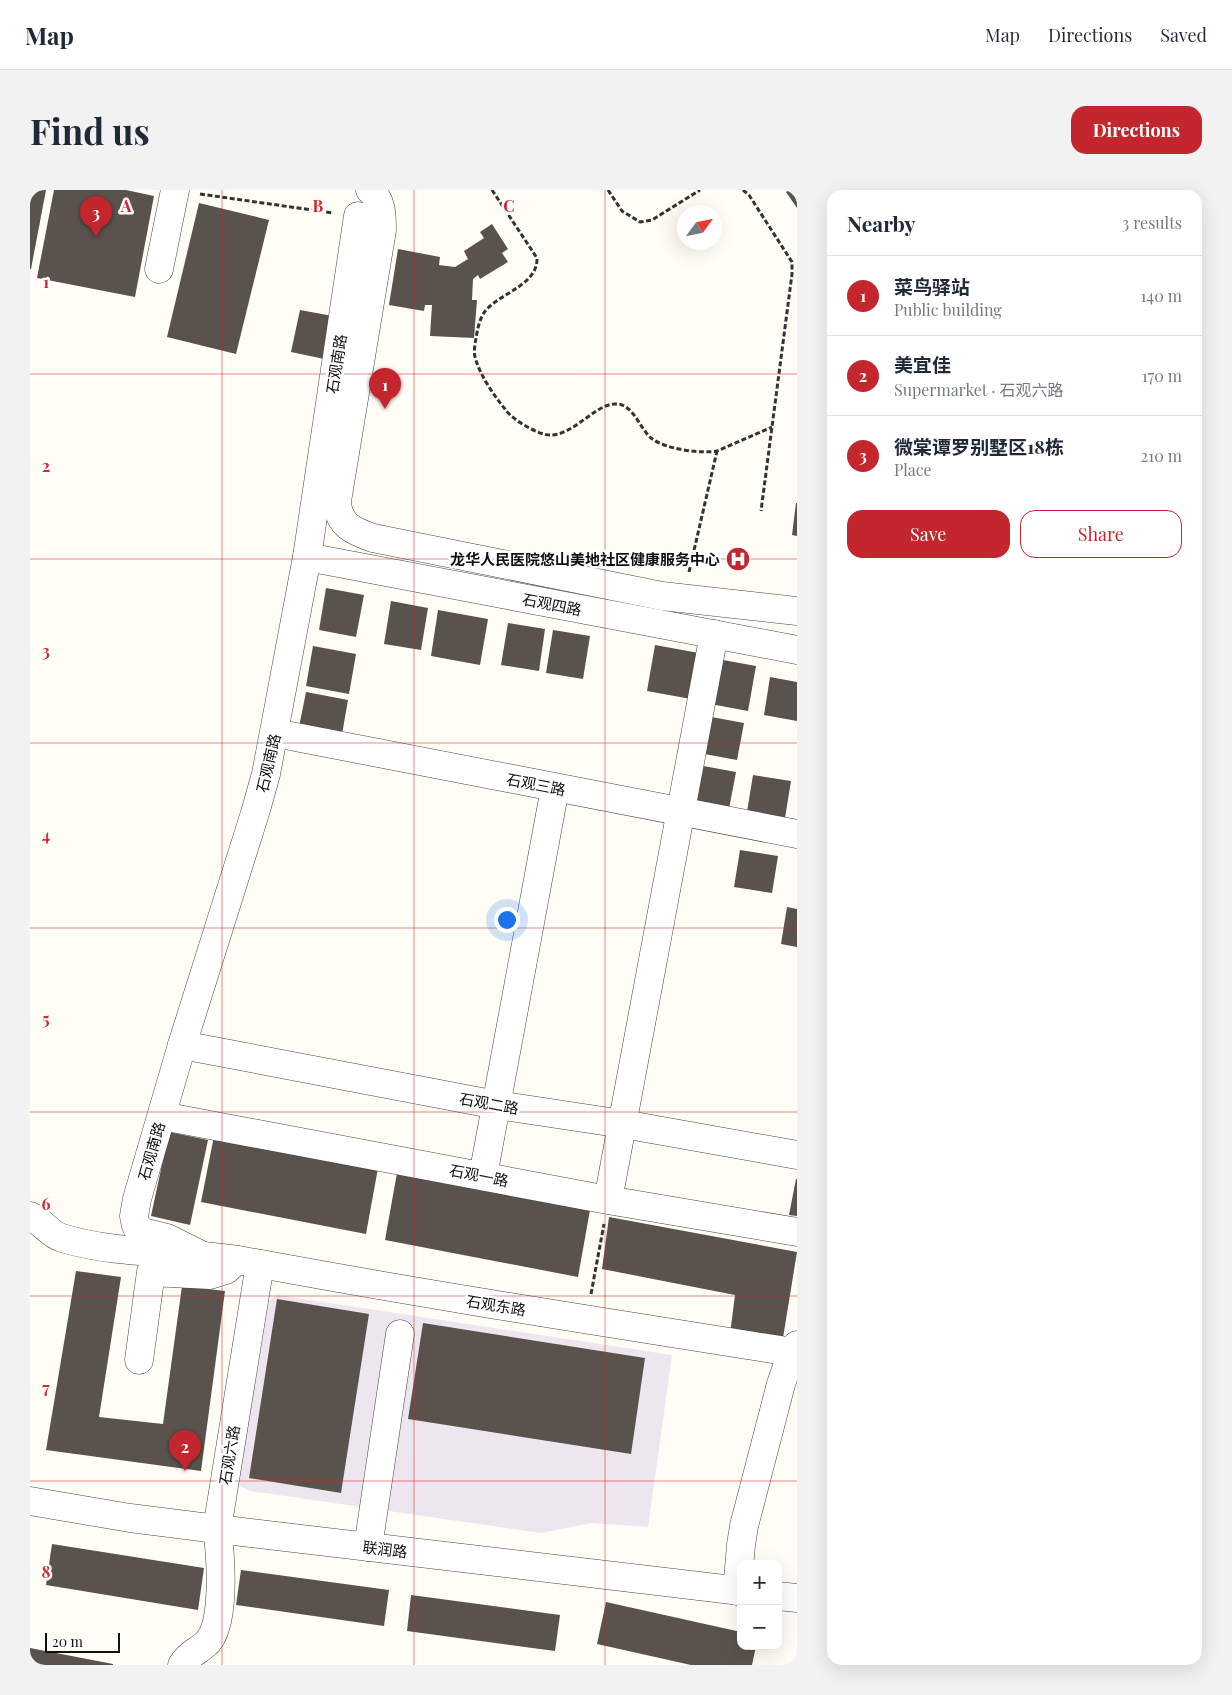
<!DOCTYPE html>
<html lang="en">
<head>
<meta charset="utf-8">
<style>
	body { margin:0; font-family:"Playfair Display","Noto Sans SC",serif; background:#f2f2f3; color:#1f2937 }
	.controls { position:absolute; right:15px; bottom:15px; display:grid; overflow:hidden; border-radius:10px; box-shadow:0 5px 20px #0002 }
	.controls button { width:45px; height:45px; display:grid; place-items:center; padding:0; border:0; border-bottom:1px solid #e0e1e3; background:#fff; color:#1f2937; font:25px sans-serif }
	.compass { position:absolute; left:647px; top:15px; width:45px; height:45px; border-radius:50%; background:#fff; box-shadow:0 5px 20px #0002; rotate:57deg }
	.scale { position:absolute; left:15px; bottom:12px; width:75px; box-sizing:border-box; padding-left:5px; border:2px solid #111; border-top:0; font-size:14px; line-height:18px; white-space:nowrap; color:#111; -webkit-text-stroke:4px #fff; paint-order:stroke }
	.you { position:absolute; left:476px; top:729px; width:18px; height:18px; margin:-12px; border:4px solid #fff; border-radius:50%; background:#1a73e8; box-shadow:0 0 0 8px #1a73e833 }
	.badge { display:grid; place-items:center; width:32px; height:32px; border-radius:50%; background:#c4262e; color:#fff; font-size:16px; font-weight:700 }
	.pin { position:absolute; translate:-50% -41px; filter:drop-shadow(0 1px 2px #0008) }
	.pin::after { content:''; position:absolute; top:26px; width:18px; height:15px; background:inherit; clip-path:polygon(0 0,100% 0,50% 100%) }
	.list { margin:0; padding:0; list-style:none }
	h2 { display:flex; justify-content:space-between; align-items:center; height:65px; margin:0; padding:0 20px; font-size:21px }
	h2 small { font-size:16px; font-weight:400; color:#747a83 }
	.list li { display:grid; grid-template-columns:32px 1fr auto; gap:15px; align-items:center; box-sizing:border-box; height:80px; padding:0 20px; border-top:1px solid #e0e1e3 }
	.list b { display:block; font-size:19px; white-space:nowrap }
	.list p { margin:0; font-size:16px; white-space:nowrap; color:#747a83 }
	.list em { font-size:16px; font-style:normal; color:#747a83 }
	.actions { display:flex; gap:10px; padding:15px 20px }
	.actions a { flex:1; padding:11px 0; border:1px solid #c4262e; border-radius:15px; text-align:center; font-size:18px; color:#c4262e }
	.actions .main { background:#c4262e; color:#fff }
	.map { position:relative; flex:none; width:767px; height:1475px; overflow:hidden; border-radius:15px }
	header { display:flex; align-items:center; gap:30px; box-sizing:border-box; height:70px; padding:0 25px; background:#fff; border-bottom:1px solid #e0e1e3 }
	header strong { font-size:24px }
	nav { display:flex; gap:28px; margin-inline-start:auto; font-size:18px }
	.intro { display:flex; align-items:center; justify-content:space-between; box-sizing:border-box; height:120px; padding:0 30px }
	h1 { margin:0; font-size:35px }
	.button { padding:12px 22px; border-radius:15px; background:#c4262e; color:#fff; font-size:18px; font-weight:700 }
	main { display:flex; gap:30px; padding:0 30px }
	aside { flex:1; background:#fff; border-radius:15px; box-shadow:0 5px 20px #0002 }
	.map>svg:first-child { display:block }
	.industrial { fill:#eee6ef }
	.building { fill:#5a524d }
	.lines { fill:none; stroke-linecap:round; stroke-linejoin:round }
	.minor-casing { stroke:#444; stroke-width:29 }
	.path { stroke:#333; stroke-width:3; stroke-dasharray:5 2.5; stroke-linecap:butt }
	.minor { stroke:#fff; stroke-width:28 }
	.grid { fill:none; stroke:#d62828; stroke-width:1; stroke-opacity:0.55 }
	.labels { text-anchor:middle; dominant-baseline:central; stroke-width:5; stroke-linejoin:round; paint-order:stroke }
	.street-label { font-size:15px; fill:#111; stroke:#fff }
	.poi-label { font-size:15px; font-weight:bold; fill:#111; stroke:#fff; text-anchor:end }
	.grid-label { font-size:16px; text-anchor:middle; font-weight:bold; fill:#d62828; stroke:#fff; stroke-width:5; stroke-linejoin:round; paint-order:stroke }
</style>
</head>
<body>
<header>
<strong>Map</strong>
<nav><a>Map</a><a>Directions</a><a>Saved</a></nav>
</header>
<div class="intro"><h1>Find us</h1><a class="button">Directions</a></div>
<main>
<div class="map">
<svg width="767" height="1475" viewBox="0 0 767 1475">
	<rect width="100%" height="100%" fill="#fffdf5"/>
	<path class="industrial" d="M247,1105l395,60 -24,172 -56,-4 -51,10 -290,-42 -13,-6 31,-184z"/>
	<g class="building">
		<path d="M0,0h16l-15,79h-1z"/>
		<path d="M24,0h72l28,6 -19,101 -98,-19z"/>
		<path d="M759,0h8v18l-11,-16z"/>
		<path d="M169,13l70,17 -33,134 -69,-17z"/>
		<path d="M462,34l16,25 -6,4 6,9 -28,17 -2,-4 -5,4 -1,21h5l-3,38 -44,-2 2,-31h-7l-1,6 -35,-6 9,-56 42,8 -1,8 16,2 13,-8 -4,-8 20,-13 -4,-6z"/>
		<path d="M270,120l38,7 -9,43 -38,-8z"/>
		<path d="M766,313h1v33l-5,-1z"/>
		<path d="M296,398l38,7 -8,42 -37,-7z"/>
		<path d="M361,411l37,7 -7,42 -37,-6z"/>
		<path d="M408,420l50,9 -8,46 -49,-9z"/>
		<path d="M478,433l37,6 -6,42 -38,-6z"/>
		<path d="M523,440l37,6 -7,43 -37,-6z"/>
		<path d="M625,455l44,8 -8,46 -44,-8z"/>
		<path d="M283,456l43,8 -7,40 -43,-8z"/>
		<path d="M682,468l44,8 -8,45 -43,-8z"/>
		<path d="M740,487l27,5v39l-33,-6z"/>
		<path d="M276,502l42,8 -7,40 -43,-8z"/>
		<path d="M676,526l38,7 -7,37 -38,-7z"/>
		<path d="M668,575l38,7 -7,37 -38,-7z"/>
		<path d="M723,585l38,6 -6,37 -38,-6z"/>
		<path d="M710,660l38,6 -6,37 -38,-6z"/>
		<path d="M757,717l10,2v38l-16,-3z"/>
		<path d="M139,942l39,8 -18,85 -39,-9z"/>
		<path d="M184,946l164,32 -12,66 -165,-32z"/>
		<path d="M367,983l193,37 -12,67 -193,-37z"/>
		<path d="M766,989h1v37l-8,-1z"/>
		<path d="M579,1027l188,35 -15,92 -52,-10 5,-39 -133,-26z"/>
		<path d="M46,1081l45,6 -22,140 64,7 19,-138 43,5 -24,180 -155,-21z"/>
		<path d="M247,1109l92,15 -28,179 -92,-15z"/>
		<path d="M393,1133l222,35 -14,96 -223,-35z"/>
		<path d="M22,1354l152,24 -6,42 -152,-25z"/>
		<path d="M211,1380l148,20 -5,36 -148,-21z"/>
		<path d="M381,1405l149,20 -5,36 -148,-20z"/>
		<path d="M576,1412l135,30v14h15l-4,19h-61l-94,-21z"/>
		<path d="M0,1458l83,16v1h-83z"/>
	</g>
	<g class="lines">
		<g class="minor-casing">
			<g id="minor">
				<path d="M340,0c12,10 12,25 12,40l-45,271c1,24 16,30 36,37l289,58 135,15"/>
				<path d="M129,79l16,-79"/>
				<path d="M277,367l490,93"/>
				<path d="M245,543l522,101"/>
				<path d="M152,855l315,60 126,19 174,31"/>
				<path d="M132,926l446,84 189,32"/>
				<path d="M453,986l72,-388"/>
				<path d="M581,994l103,-550"/>
				<path d="M0,1026c12,5 19,18 32,22 59,18 121,12 182,23 182,34 365,62 548,91"/>
				<path d="M171,1065l-34,-17 -24,-6 -7,-6 -2,-10 3,-17 45,-154 73,-232 11,-39 41,-217 51,-341"/>
				<path d="M109,1170l12,-88 59,3 16,-5 11,-10"/>
				<path d="M0,1311l100,17 87,11 524,62"/>
				<path d="M338,1357l32,-213"/>
				<path d="M707,1401l4,-46 3,-19 37,-142 11,-32 5,-7"/>
				<path d="M748,1406l19,2"/>
				<path d="M152,1475c8,-14 21,-15 28,-26 15,-22 11,-83 7,-110l43,-265"/>
			</g>
		</g>
		<g class="path">
			<path d="M462,0l45,68c1,25 -32,34 -48,49 -9,8 -11,20 -13,31 -1,7 -3,15 0,22 4,15 19,37 29,49 6,10 33,26 45,26 22,1 45,-30 64,-31 19,-2 25,24 37,34 13,11 50,16 66,13l55,-24"/>
			<path d="M578,0l14,21 18,11 12,-2 48,-30"/>
			<path d="M713,0l6,5 43,67v12l-31,237"/>
			<path d="M170,4l133,19"/>
			<path d="M659,382l28,-121"/>
			<path d="M561,1104l13,-70"/>
		</g>
		<use href="#minor" class="minor"/>
	</g>
	<path class="grid" d="M192,0v1475M384,0v1475M575,0v1475M0,184h767M0,369h767M0,553h767M0,738h767M0,922h767M0,1106h767M0,1291h767"/>
	<defs>
		<g id="hospital-disc" transform="scale(1.25)"><circle r="9.5" fill="#c4262e" stroke="#fff"/><path d="M-5-5h3v3.5h4V-5h3V5h-3V1.5h-4V5h-3Z" fill="#fff"/></g>
	</defs>
	<g fill-rule="evenodd">
		<use href="#hospital-disc" x="708" y="369"/>
	</g>
	<g class="labels">
		<g class="street-label">
			<text transform="translate(306 174) rotate(-81)">石观南路</text>
			<text transform="translate(522 414) rotate(11)">石观四路</text>
			<text transform="translate(238 573) rotate(-77)">石观南路</text>
			<text transform="translate(506 594) rotate(11)">石观三路</text>
			<text transform="translate(459 913) rotate(10)">石观二路</text>
			<text transform="translate(121 961) rotate(-74)">石观南路</text>
			<text transform="translate(449 985) rotate(11)">石观一路</text>
			<text transform="translate(466 1115) rotate(9)">石观东路</text>
			<text transform="translate(199 1265) rotate(-81)">石观六路</text>
			<text transform="translate(355 1359) rotate(7)">联润路</text>
		</g>
		<g class="poi-label">
			<text x="690" y="369">龙华人民医院悠山美地社区健康服务中心</text>
		</g>
	</g>
	<g class="grid-label">
		<text x="96" y="22">A</text>
		<text x="288" y="22">B</text>
		<text x="479" y="22">C</text>
		<text x="16" y="98">1</text>
		<text x="16" y="282">2</text>
		<text x="16" y="467">3</text>
		<text x="16" y="651">4</text>
		<text x="16" y="835">5</text>
		<text x="16" y="1020">6</text>
		<text x="16" y="1204">7</text>
		<text x="16" y="1388">8</text>
	</g>
</svg>
<div class="controls">
<button>+</button>
<button>−</button>
</div>
<svg class="compass" viewBox="-18 -18 36 36"><path d="M0-13l5 13h-10z" fill="#e53935"/><path d="M0 13l5-13h-10z" fill="#747a83"/></svg>
<div class="scale">20 m</div>
<div class="you"></div>
<div class="pin badge" style="left:355px;top:219px">1</div>
<div class="pin badge" style="left:155px;top:1281px">2</div>
<div class="pin badge" style="left:66px;top:47px">3</div>
</div>
<aside>
<h2>Nearby<small>3 results</small></h2>
<ul class="list">
<li><span class="badge">1</span><div><b>菜鸟驿站</b><p>Public building</p></div><em>140 m</em></li>
<li><span class="badge">2</span><div><b>美宜佳</b><p>Supermarket · 石观六路</p></div><em>170 m</em></li>
<li><span class="badge">3</span><div><b>微棠谭罗别墅区18栋</b><p>Place</p></div><em>210 m</em></li>
</ul>
<div class="actions"><a class="main">Save</a><a>Share</a></div>
</aside>
</main>
</body>
</html>
